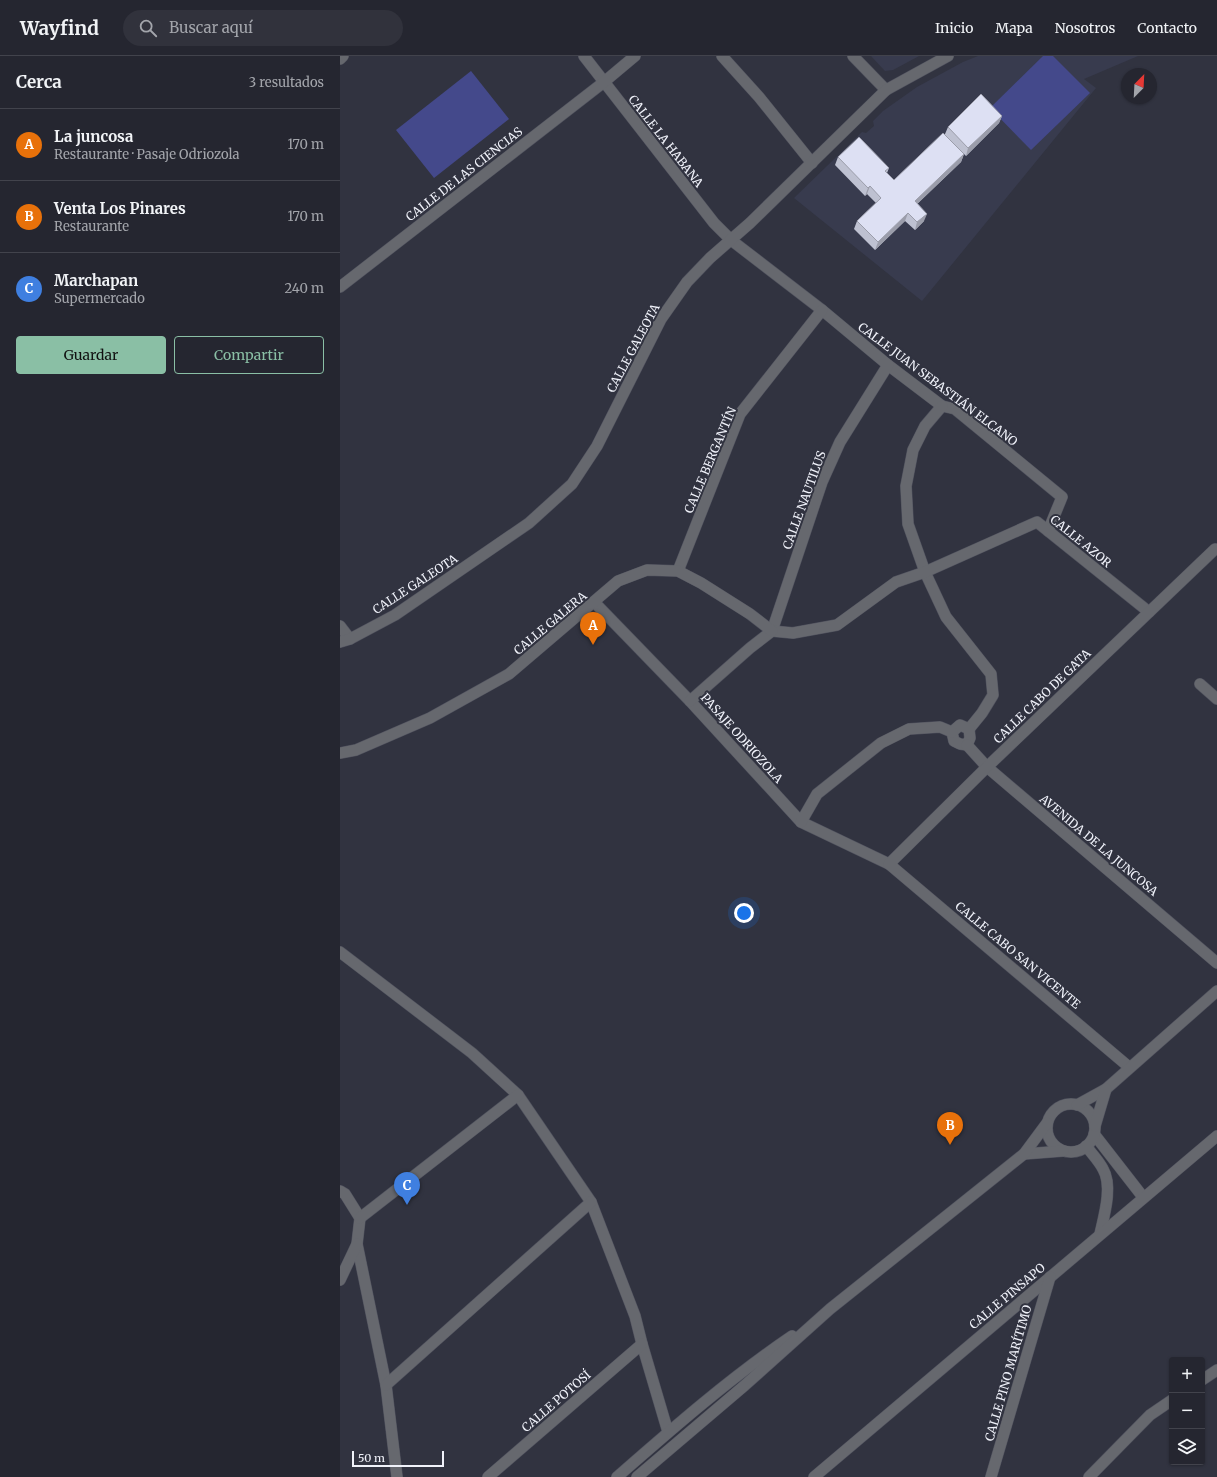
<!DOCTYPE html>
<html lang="es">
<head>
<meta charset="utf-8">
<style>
	body { margin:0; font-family:Merriweather,serif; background:#31323c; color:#f1f3f6 }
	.controls { position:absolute; right:12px; bottom:12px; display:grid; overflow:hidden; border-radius:4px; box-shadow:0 1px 3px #0004 }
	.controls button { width:36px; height:36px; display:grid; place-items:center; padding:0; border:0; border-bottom:1px solid #42434c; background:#252630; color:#f1f3f6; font:20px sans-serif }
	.compass { position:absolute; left:781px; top:12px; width:36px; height:36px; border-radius:50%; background:#252630; box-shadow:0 1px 3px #0004; rotate:24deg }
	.scale { position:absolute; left:12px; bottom:10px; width:92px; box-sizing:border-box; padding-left:4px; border:2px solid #f0f2fa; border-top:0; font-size:11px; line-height:14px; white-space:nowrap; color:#f0f2fa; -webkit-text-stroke:3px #313340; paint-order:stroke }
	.you { position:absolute; left:404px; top:857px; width:14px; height:14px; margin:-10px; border:3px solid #fff; border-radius:50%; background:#1a73e8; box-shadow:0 0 0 6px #1a73e833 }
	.badge { display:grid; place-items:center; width:26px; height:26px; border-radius:50%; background:#8abfa5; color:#fff; font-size:13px; font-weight:700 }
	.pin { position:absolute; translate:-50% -33px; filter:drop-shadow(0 1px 2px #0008) }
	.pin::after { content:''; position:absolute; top:21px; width:14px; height:12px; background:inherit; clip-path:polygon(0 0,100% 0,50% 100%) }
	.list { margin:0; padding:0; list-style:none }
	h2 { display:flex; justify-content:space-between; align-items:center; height:52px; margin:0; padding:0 16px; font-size:17px }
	h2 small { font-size:13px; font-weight:400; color:#a3a5ab }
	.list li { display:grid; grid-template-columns:26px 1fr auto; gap:12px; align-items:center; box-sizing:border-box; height:72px; padding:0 16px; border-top:1px solid #42434c }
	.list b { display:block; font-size:15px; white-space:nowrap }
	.list p { margin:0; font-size:13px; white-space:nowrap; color:#a3a5ab }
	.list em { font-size:13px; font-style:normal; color:#a3a5ab }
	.actions { display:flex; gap:8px; padding:12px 16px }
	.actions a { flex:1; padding:9px 0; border:1px solid #8abfa5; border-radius:4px; text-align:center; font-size:14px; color:#8abfa5 }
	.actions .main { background:#8abfa5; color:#111 }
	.icon { flex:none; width:22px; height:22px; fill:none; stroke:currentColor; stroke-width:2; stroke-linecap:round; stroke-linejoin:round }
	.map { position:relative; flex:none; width:877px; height:1421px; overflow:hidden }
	header { display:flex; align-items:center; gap:24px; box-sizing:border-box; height:56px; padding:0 20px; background:#252630; border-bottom:1px solid #42434c }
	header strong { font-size:19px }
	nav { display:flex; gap:22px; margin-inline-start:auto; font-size:14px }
	.search { width:280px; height:36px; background:#31323c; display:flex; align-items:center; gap:10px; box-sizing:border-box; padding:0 14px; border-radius:22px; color:#a3a5ab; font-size:15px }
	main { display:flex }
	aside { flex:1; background:#252630 }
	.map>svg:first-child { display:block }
	.built { fill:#383b4e }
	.pitch { fill:#44498b }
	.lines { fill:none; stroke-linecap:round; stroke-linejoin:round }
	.pedestrian-casing { stroke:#50525e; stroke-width:12 }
	.minor-casing { stroke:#50525e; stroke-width:12 }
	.tertiary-casing { stroke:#50525e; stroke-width:12 }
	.pedestrian { stroke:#66686e; stroke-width:11 }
	.minor { stroke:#66686e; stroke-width:11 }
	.tertiary { stroke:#66686e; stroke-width:11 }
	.wall { fill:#bec1d1 }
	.shaded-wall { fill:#9b9daa }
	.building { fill:#dde0f3; stroke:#9b9daa }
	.labels { text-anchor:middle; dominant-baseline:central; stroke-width:4; stroke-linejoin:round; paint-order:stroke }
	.street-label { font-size:12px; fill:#f0f2fa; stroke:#313340 }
</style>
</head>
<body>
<header>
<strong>Wayfind</strong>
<div class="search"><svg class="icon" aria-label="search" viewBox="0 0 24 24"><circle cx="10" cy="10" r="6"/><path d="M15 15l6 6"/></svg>Buscar aquí</div>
<nav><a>Inicio</a><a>Mapa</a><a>Nosotros</a><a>Contacto</a></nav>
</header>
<main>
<aside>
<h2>Cerca<small>3 resultados</small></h2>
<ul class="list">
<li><span class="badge" style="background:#e8710a">A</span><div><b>La juncosa</b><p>Restaurante · Pasaje Odriozola</p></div><em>170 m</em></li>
<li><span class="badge" style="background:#e8710a">B</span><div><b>Venta Los Pinares</b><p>Restaurante</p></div><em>170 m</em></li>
<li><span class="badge" style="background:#3f7fe0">C</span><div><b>Marchapan</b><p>Supermercado</p></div><em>240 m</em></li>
</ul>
<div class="actions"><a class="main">Guardar</a><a>Compartir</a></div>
</aside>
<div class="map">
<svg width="877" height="1421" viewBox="0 0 877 1421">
	<rect width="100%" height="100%" fill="#313340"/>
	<g class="built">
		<path d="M531,0h48l-26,14 -8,1z"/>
		<path d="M638,0h160l-54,23 12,9 -174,213 -128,-103 68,-66 4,1 8,-7 -1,-5 10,-10 34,-24 46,-25z"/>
	</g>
	<g class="pitch">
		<path d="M703,0h10l37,37 -59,57 -41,-42z"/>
		<path d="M131,15l38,48 -75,59 -38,-48z"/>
	</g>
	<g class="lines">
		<g class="pedestrian-casing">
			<g id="pedestrian">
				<path d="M382,0l37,41 53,66"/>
				<path d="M548,309l54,41 13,3 107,88 -14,34"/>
				<path d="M255,547l95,98 111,121 88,42"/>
			</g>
		</g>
		<g class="minor-casing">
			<g id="minor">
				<path d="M244,0l130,167 17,17 91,70 66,55 -48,77 -18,40 -50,149"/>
				<path d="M513,0l33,34"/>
				<path d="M0,3l3,-3"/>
				<path d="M0,231l264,-205 31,-26"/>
				<path d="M602,350l-17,20 -12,24 -7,36 2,38 17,48 21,45 45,57 2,21 -11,18 -13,16"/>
				<path d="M338,515l62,-157 82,-104"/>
				<path d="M0,570l10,13"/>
				<path d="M0,586l10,-3 45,-24 134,-92 43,-39 25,-38 64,-127 26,-37 23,-24 40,-35 136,-133 62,-34"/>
				<path d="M860,628l17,15"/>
				<path d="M350,645l60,-53 22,-17 21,2 44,-8 59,-43 29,-10 112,-50 112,90"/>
				<path d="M620,669l9,4 1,9 -3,7 -7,-1 -6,-3 -2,-9z"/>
				<path d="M627,689l20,22 230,196"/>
				<path d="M0,697l16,-3 74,-32 79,-44 109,-93 29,-11 31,1 23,12 49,31 22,17"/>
				<path d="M461,766l16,-28 64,-51 28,-14 31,-2 12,5"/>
				<path d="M0,896l132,101 46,42 73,107 44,114 7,28 26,88"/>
				<path d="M789,1011l-240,-203 98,-97 228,-218"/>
				<path d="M754,1078l49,63"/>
				<path d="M746,1090c6,8 13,15 17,23 10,17 1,47 -3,65"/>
				<path d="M0,1135l5,3 15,24 -3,26 29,141 11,92"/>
				<path d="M20,1162l158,-123"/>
				<path d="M0,1224l17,-36"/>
				<path d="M862,1324l15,-10"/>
				<path d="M46,1329l205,-183"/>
				<path d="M148,1421l154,-133"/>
				<path d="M474,1421l403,-341"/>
				<path d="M651,1421l59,-200"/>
				<path d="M749,1421l61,-62 22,-15"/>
			</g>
		</g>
		<g class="tertiary-casing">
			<g id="tertiary">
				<circle cx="731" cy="1072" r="24"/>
				<path d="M737,1049l29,-16 111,-98"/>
				<path d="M755,1070l11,-37"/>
				<path d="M684,1098l39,-3"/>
				<path d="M277,1421c56,-49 113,-99 175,-141"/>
				<path d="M297,1421l107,-91 86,-77 194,-155 23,-31"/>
			</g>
		</g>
		<use href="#pedestrian" class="pedestrian"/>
		<use href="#minor" class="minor"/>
		<use href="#tertiary" class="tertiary"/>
	</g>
	<path class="wall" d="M662,60l-3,7 -33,33 -2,-2 -3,8 -44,42 7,17 -9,9 -10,-9 -30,29 -21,-21 3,-8 19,-18 -9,-9 -2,2 -30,-31 3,-8 51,11 -2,5 7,7 51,-46 3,-7z"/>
	<g class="shaded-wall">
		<path d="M662,60l-3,7 -33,33 2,-8z"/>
		<path d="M624,98l-3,8 -49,47 3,-8z"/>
		<path d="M530,130l-3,8 -2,2 3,-8z"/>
		<path d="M568,157l-3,8 -30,29 3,-8z"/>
		<path d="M587,158l-3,7 -9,9 2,-8z"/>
	</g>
	<g class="building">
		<path d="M641,38l21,22 -34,32 -20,-21z"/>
		<path d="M603,77l21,21 -49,47 12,13 -10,8 -9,-9 -30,29 -21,-21 24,-23 -11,-12 -2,2 -30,-31 21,-20 30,31 -4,3 9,9z"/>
	</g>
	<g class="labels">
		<g class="street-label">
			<text transform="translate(326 85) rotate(52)">CALLE LA HABANA</text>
			<text transform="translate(124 118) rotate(-38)">CALLE DE LAS CIENCIAS</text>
			<text transform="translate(293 292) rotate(-62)">CALLE GALEOTA</text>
			<text transform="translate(598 328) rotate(37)">CALLE JUAN SEBASTIÁN ELCANO</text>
			<text transform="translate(370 404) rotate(-67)">CALLE BERGANTÍN</text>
			<text transform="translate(464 444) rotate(-70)">CALLE NAUTILUS</text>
			<text transform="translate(741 485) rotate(39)">CALLE AZOR</text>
			<text transform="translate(75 528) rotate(-33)">CALLE GALEOTA</text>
			<text transform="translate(210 567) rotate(-40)">CALLE GALERA</text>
			<text transform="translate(702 640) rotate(-44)">CALLE CABO DE GATA</text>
			<text transform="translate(402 682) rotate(48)">PASAJE ODRIOZOLA</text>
			<text transform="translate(759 789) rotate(40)">AVENIDA DE LA JUNCOSA</text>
			<text transform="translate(678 899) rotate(40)">CALLE CABO SAN VICENTE</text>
			<text transform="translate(667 1240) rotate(-40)">CALLE PINSAPO</text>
			<text transform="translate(668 1317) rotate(-74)">CALLE PINO MARÍTIMO</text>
			<text transform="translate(216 1345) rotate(-41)">CALLE POTOSÍ</text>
		</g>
	</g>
</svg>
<div class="controls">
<button>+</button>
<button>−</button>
<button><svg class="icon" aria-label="layers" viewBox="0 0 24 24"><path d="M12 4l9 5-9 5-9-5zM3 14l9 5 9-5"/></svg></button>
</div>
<svg class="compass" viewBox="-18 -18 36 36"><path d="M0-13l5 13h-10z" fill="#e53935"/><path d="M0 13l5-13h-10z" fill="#a3a5ab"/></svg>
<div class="scale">50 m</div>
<div class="you"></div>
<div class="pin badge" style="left:253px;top:589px;background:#e8710a">A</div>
<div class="pin badge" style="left:610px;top:1089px;background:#e8710a">B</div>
<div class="pin badge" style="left:67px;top:1149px;background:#3f7fe0">C</div>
</div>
</main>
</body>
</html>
